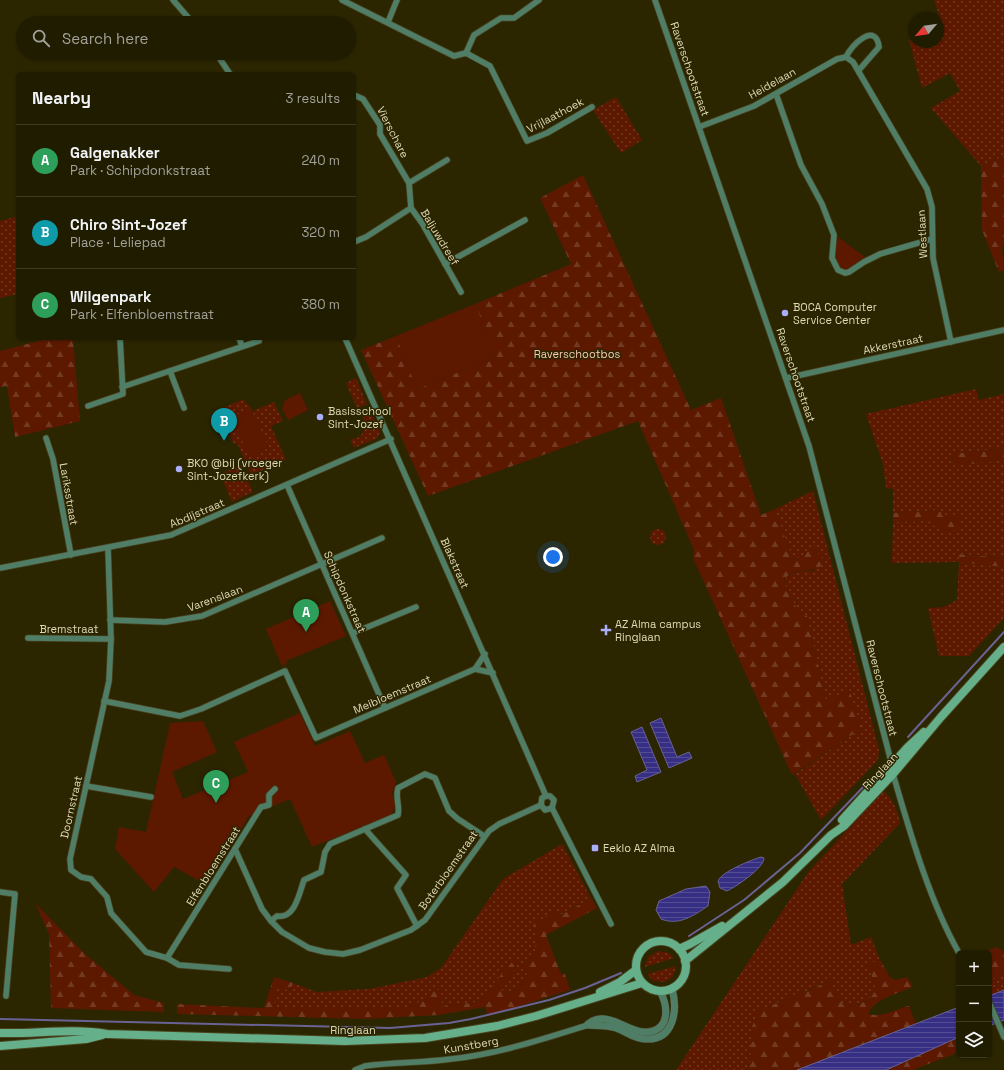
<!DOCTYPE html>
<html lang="en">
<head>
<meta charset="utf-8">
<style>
	body { margin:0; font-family:"Space Grotesk",sans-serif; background:#28250a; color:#f1f3f6 }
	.controls { position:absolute; right:12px; bottom:12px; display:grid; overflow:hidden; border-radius:6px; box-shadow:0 1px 3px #0004 }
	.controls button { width:36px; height:36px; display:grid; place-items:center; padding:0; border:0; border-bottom:1px solid #3d3a22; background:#201c00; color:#f1f3f6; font:20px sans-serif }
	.compass { position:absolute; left:908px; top:12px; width:36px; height:36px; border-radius:50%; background:#201c00; box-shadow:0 1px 3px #0004; rotate:241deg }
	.you { position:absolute; left:553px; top:557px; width:14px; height:14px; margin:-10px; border:3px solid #fff; border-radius:50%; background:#1a73e8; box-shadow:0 0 0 6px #1a73e833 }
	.badge { display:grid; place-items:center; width:26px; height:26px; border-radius:50%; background:#2563eb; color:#fff; font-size:13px; font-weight:700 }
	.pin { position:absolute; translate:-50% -33px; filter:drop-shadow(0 1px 2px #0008) }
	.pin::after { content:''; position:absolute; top:21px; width:14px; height:12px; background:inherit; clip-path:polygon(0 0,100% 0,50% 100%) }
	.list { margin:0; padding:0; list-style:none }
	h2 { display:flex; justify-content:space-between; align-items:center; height:52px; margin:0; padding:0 16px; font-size:17px }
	h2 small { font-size:13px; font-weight:400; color:#a2a199 }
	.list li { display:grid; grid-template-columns:26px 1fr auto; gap:12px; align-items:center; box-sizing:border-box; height:72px; padding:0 16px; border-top:1px solid #3d3a22 }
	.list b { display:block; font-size:15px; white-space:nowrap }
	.list p { margin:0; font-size:13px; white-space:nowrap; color:#a2a199 }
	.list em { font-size:13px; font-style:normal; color:#a2a199 }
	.icon { flex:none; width:22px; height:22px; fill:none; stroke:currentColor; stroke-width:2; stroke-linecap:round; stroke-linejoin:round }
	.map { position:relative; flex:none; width:1004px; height:1070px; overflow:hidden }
	.search { position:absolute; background:#201c00; box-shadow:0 1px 3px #0004; left:16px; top:16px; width:340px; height:44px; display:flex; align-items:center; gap:10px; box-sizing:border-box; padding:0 14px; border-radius:22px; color:#a2a199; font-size:15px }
	.panel { position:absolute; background:#201c00; box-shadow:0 1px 3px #0004; left:16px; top:72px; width:340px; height:268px; border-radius:6px }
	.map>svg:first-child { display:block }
	.grass { fill:url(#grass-dots) }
	.forest { fill:url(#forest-firs) }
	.green { fill:#5c1900 }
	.water { fill:url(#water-rules); stroke:#696293 }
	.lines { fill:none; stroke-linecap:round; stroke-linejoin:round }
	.stream { stroke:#696293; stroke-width:2 }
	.minor-casing { stroke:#48421d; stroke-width:7 }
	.tertiary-casing { stroke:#48421d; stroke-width:8 }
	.secondary-casing { stroke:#48421d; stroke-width:10 }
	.minor { stroke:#507d66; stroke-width:5.5 }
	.tertiary { stroke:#507d66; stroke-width:7 }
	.secondary { stroke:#65af8a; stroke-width:8 }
	.poi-dot { fill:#aaaffb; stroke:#2b2500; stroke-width:1.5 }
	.labels { text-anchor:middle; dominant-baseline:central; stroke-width:3; stroke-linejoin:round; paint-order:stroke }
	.street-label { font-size:11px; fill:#dfdab6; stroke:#2b2500 }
	.poi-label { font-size:11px; fill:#dfdab6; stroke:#2b2500; text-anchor:start }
	.park-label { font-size:11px; fill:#fdc8b5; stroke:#2b2500 }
</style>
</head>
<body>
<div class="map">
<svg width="1004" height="1070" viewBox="0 0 1004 1070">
	<defs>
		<pattern id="grass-dots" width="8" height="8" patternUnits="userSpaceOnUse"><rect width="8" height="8" fill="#5c1900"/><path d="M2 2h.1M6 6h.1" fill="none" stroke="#733a23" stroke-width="1.8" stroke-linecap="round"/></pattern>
		<pattern id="forest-firs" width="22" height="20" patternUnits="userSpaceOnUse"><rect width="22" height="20" fill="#5c1900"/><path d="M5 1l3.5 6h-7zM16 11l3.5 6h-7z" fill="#733a23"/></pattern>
		<pattern id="water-rules" width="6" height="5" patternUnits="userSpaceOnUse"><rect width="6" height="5" fill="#362f84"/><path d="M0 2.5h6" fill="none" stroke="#534d93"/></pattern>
	</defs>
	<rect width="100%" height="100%" fill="#2b2500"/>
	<g class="grass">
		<path d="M934,0h70v156l-23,10 -50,-58 29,-17 -10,-18 -28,15 -13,-48 5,-2v4h24v-17l4,-2z"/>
		<path d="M616,97l26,43 -21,13 -28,-43z"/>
		<path d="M18,216v78l-18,4v-77z"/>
		<path d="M356,378l11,26 -10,4 -11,-25z"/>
		<path d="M976,389l3,11 25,-6v54l-52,6 1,11 51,-5v98l-44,-4 -1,8 45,5v51l-35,38h-30l-11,-48 16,-1 13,-7 2,-38 -67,1 1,-41 33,-1 10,5 5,-10 -1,-6 -47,3v-24l-7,-1 -3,-24 -17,-50z"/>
		<path d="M244,399l2,5 3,1 4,6 21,-9 9,19 -12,5 15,34 -35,15 -14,-32 -3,1 -9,-20 8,-4 -1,-3 -2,1 -5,-11z"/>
		<path d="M369,408l11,23 -2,7 -24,10 -4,-9c9,1 13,-5 16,-13l-5,-14z"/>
		<path d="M241,465l12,27 -21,10 -12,-28z"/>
		<path d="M813,491l66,258 -1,11 -57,60 -26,-46 67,-46 -36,-27 -19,-85 -11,-9 -12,-25c6,-13 19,-11 31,-11l-10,-16 -12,5 -18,-51z"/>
		<circle cx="658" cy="537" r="8"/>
		<path d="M884,791c10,9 13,19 16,32l-58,61 9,61 20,-8 9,23 -12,4 8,26c-8,15 -20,15 -35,13l-11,-22 -72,30 -8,51 -4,8h-70l133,-199z"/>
		<path d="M562,844l29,54 -34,19 -2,-5 -19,22 -1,20 -9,7 -3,6 5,9c-4,10 -14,14 -24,18l-3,-4 16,-24 -2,-6 -38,42 -35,5 -20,-6 -13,6h-136l5,-21 12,5 3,-8 23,9 53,-3 58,-12 14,-9 62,-89z"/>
		<path d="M658,951l11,2 5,5 -29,9 3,-10z"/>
		<path d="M676,966l-3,11 -9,5 -11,-1 -6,-7z"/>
		<path d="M1004,974v16l-13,5 -2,-5v-10z"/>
	</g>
	<g class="forest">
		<path d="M1004,156v89l-2,2 2,23 -5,2 -17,-42 -1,-64z"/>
		<path d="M583,175l108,235 30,-12 40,117 14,-6 18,51 12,-5 7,-9 11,13 -2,7c-12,9 -30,-1 -37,16l12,25 11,9 19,85 23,-12 13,39 -70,47 -99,-217 1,-8 -56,-129 -210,75 -67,-146 35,-14 21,53 79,-32 -21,-53 96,-40 -31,-66z"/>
		<path d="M50,338h23l7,83 -65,16 -8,-51 -7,1v-36z"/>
		<path d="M1004,448v12l-51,6 -1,-12z"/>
		<path d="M940,510l2,6h17v13l-13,4 -20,-12 -33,1v-9z"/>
		<path d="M959,554l45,4v9l-45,-5z"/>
		<path d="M591,898l6,10 -51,27 15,39h4l5,16 -82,26 -3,-9 -46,8 -74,4 -188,-5v-10l87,4 10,-31 19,6 -3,8 -12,-5 -5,21h136l13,-6 9,-11h10l1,17 35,-5 38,-43 2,7 -16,24 4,4c9,-4 19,-8 23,-18l-5,-9 3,-6 9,-7 1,-19 -2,-12 21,-11 3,5z"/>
		<path d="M35,903l49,50 50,42 30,8v9l-113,-4 -2,-74z"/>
		<path d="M996,947l8,4v23l-15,6v-27h-6z"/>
		<path d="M880,960l10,17 5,3 12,-3 6,10c-15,6 -39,12 -45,27 14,4 27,-5 41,-8l7,18 -119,46h-51l4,-8 2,-35 6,-16 73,-30 10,22c16,2 26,3 35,-13l-8,-26z"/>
		<path d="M957,1038l2,14 -46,18h-27z"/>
	</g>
	<g class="green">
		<path d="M838,237l27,20 -20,14 -6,-2 -5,-14z"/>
		<path d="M475,304l21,53 -79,32 -21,-53z"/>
		<path d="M300,393l8,17 -20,10 -6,-11 3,-9z"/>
		<path d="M251,408l18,40 -20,9 -17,-40z"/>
		<path d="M330,601l16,35 -60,25 1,3 -5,2 -16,-37z"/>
		<path d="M300,713l15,33 35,-15 15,32 19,-8 12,27 -4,12c4,9 5,14 -2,21l-78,32 -22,-48 -41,17 -42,69 -33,-18 -20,25 -39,-43 4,-22 27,5 24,-109 33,-2 14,31 -45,20 11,27 65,-27 -14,-30z"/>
	</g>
	<g class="water">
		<path d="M661,718l16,39 12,-5 3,6 -23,10 -19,-45z"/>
		<path d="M642,727l19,45 -24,10 -2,-6 12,-6 -16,-38z"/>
		<path d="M761,857l3,1c0,10 -27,28 -37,33l-7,-3 -2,-7c3,-9 33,-21 43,-24z"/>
		<path d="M706,886l4,6 -2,14c-15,10 -29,20 -47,13l-5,-9 3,-9 27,-12z"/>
		<path d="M1004,990v30l-15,6v-30z"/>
		<path d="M959,1007v30l-73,33h-89z"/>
	</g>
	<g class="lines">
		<g class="stream">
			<path d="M908,737l96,-105"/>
			<path d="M689,936l55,-36 56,-47 67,-70"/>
			<path d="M0,1019l390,9 59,-5 22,-4 78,-19 36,-12 36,-15"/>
		</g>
		<g class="minor-casing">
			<g id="minor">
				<path d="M173,0l20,23"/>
				<path d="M342,0l112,56 12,-3 24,13 37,75 20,-8 45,-26"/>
				<path d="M655,0l154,446 83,319"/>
				<path d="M388,22l9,-22"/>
				<path d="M216,53l14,21"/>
				<path d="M466,53l8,-18 27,-17h13l25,-18"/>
				<path d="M846,57c5,-12 30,-36 33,-10l-20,23"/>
				<path d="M776,94l25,71 21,39 12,31 -2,23 6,12 7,3 4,-1 15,-10 16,-8 52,-15"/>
				<path d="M354,95l9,4 17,26v9l29,49 2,25"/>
				<path d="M699,127l55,-21 83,-47 9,-2 7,5 74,127 5,18 1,51 18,84"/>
				<path d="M409,183l38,-23"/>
				<path d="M354,242l12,-5 45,-29 11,15 39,69"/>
				<path d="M445,264l80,-44"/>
				<path d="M239,338l3,8"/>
				<path d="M345,338l201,458"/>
				<path d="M170,371l14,37"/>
				<path d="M787,378l217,-48"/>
				<path d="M122,387l137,-46"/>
				<path d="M88,406l35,-12 -3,-56"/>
				<path d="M46,438l7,21 18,96"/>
				<path d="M287,485l98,223"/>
				<path d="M108,548l3,91 -2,42 -39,178 1,11 10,7 10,2 16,18 4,16 35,39 21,6 12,7 50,4"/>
				<path d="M0,568l171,-33 220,-96"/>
				<path d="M110,620l55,2 37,-6 180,-78"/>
				<path d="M353,633l63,-26"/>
				<path d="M28,638l83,1"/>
				<path d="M475,669l10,-15"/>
				<path d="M104,701l76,15 21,-7 84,-38 31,67 159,-69 18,4"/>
				<path d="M893,774c17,58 36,126 66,179"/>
				<path d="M86,786l65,11"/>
				<path d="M546,796l-4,2 -1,7 4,5 7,-2"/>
				<path d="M546,796h4l4,4 -2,8"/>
				<path d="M552,808l59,116"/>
				<path d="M365,829l41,46 -9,13 20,38"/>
				<path d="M235,849l27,60 9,12 11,11 27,16 16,4 18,2 17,-4 51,-20 14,-10 64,-89 10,-7 42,-19"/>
				<path d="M0,892l15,2 -9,102"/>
				<path d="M271,921l6,-5c18,3 22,-22 27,-36l17,-8 4,-20 5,-8 68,-29c2,-10 -3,-18 0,-27l27,-14 10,4 14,33 9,8 26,17"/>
				<path d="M167,958l94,-151 8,-2v-10l6,-6"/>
				<path d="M989,1002l15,35"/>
				<path d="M355,1070l10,-4c28,-4 57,-3 86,-7 47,-5 92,-20 137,-34"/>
			</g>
		</g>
		<g class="tertiary-casing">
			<g id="tertiary">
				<path d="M588,1024c18,-15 38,7 55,8 27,1 26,-24 17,-41"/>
				<path d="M588,1025c9,1 18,0 28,3 9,3 18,11 29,11 29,2 33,-29 27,-50"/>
			</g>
		</g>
		<g class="secondary-casing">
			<g id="secondary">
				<path d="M842,820l65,-72 17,-16"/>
				<circle cx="661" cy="966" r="25"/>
				<path d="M679,949l11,-5 32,-18"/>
				<path d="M685,961l98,-79 48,-47 13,-9 49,-52 48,-57 63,-70"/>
				<path d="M600,992l20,-10 16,-12"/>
				<path d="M0,1033c36,1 72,-5 107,1l238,7 80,-3 72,-12 39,-10 106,-33"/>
				<path d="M0,1046l86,-7 16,-4"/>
			</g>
		</g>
		<use href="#minor" class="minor"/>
		<use href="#tertiary" class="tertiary"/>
		<use href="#secondary" class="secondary"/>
	</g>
	<g class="poi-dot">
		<circle cx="785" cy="313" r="4"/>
		<circle cx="320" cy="417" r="4"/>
		<circle cx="179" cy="469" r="4"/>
		<path d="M604 624h4v4h4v4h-4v4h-4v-4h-4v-4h4z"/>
		<rect x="591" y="844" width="8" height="8" rx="2"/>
	</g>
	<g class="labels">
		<g class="street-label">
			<text transform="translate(690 69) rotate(71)">Raverschootstraat</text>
			<text transform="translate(772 83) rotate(-29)">Heidelaan</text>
			<text transform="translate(555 115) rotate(-28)">Vrijlaathoek</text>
			<text transform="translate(393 132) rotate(63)">Vierschare</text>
			<text transform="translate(922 234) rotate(-93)">Westlaan</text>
			<text transform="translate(440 237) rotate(59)">Baljuwdreef</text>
			<text transform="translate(893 344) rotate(-12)">Akkerstraat</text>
			<text transform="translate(796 375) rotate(71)">Raverschootstraat</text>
			<text transform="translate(69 494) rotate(80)">Lariksstraat</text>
			<text transform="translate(197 513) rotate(-23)">Abdijstraat</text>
			<text transform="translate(455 563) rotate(66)">Blakstraat</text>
			<text transform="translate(345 592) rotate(66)">Schipdonkstraat</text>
			<text transform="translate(215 598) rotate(-20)">Varenslaan</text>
			<text x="69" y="629">Bremstraat</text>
			<text transform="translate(882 688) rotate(76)">Raverschootstraat</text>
			<text transform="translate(392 694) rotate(-23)">Meibloemstraat</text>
			<text transform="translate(880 771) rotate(-47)">Ringlaan</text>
			<text transform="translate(71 807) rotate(-77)">Doornstraat</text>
			<text transform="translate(213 866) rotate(-58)">Elfenbloemstraat</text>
			<text transform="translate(448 870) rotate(-55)">Boterbloemstraat</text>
			<text x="353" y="1030">Ringlaan</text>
			<text transform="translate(471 1045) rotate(-10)">Kunstberg</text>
		</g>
		<g class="poi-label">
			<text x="793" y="307">BOCA Computer<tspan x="793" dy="13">Service Center</tspan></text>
			<text x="328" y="411">Basisschool<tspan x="328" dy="13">Sint-Jozef</tspan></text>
			<text x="187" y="463">BKO @bij (vroeger<tspan x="187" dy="13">Sint-Jozefkerk)</tspan></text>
			<text x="615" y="624">AZ Alma campus<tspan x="615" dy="13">Ringlaan</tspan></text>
			<text x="603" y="848">Eeklo AZ Alma</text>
		</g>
		<g class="park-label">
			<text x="577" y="354">Raverschootbos</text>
		</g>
	</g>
</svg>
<div class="controls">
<button>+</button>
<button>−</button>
<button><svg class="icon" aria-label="layers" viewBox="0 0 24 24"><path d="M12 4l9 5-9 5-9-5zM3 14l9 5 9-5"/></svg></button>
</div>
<svg class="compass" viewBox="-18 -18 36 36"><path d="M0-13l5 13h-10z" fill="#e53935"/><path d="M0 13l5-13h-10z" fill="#a2a199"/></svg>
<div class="you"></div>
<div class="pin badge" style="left:306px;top:632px;background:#2e9e5b">A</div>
<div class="pin badge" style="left:224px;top:441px;background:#0f9aa8">B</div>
<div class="pin badge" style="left:216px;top:803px;background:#2e9e5b">C</div>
<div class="search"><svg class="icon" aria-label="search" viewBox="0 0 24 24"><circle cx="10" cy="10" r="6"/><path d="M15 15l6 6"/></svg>Search here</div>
<section class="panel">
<h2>Nearby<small>3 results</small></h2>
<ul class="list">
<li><span class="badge" style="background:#2e9e5b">A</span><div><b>Galgenakker</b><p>Park · Schipdonkstraat</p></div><em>240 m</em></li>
<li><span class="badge" style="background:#0f9aa8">B</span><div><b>Chiro Sint-Jozef</b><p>Place · Leliepad</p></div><em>320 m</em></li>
<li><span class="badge" style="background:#2e9e5b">C</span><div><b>Wilgenpark</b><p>Park · Elfenbloemstraat</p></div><em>380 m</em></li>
</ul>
</section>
</div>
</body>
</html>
